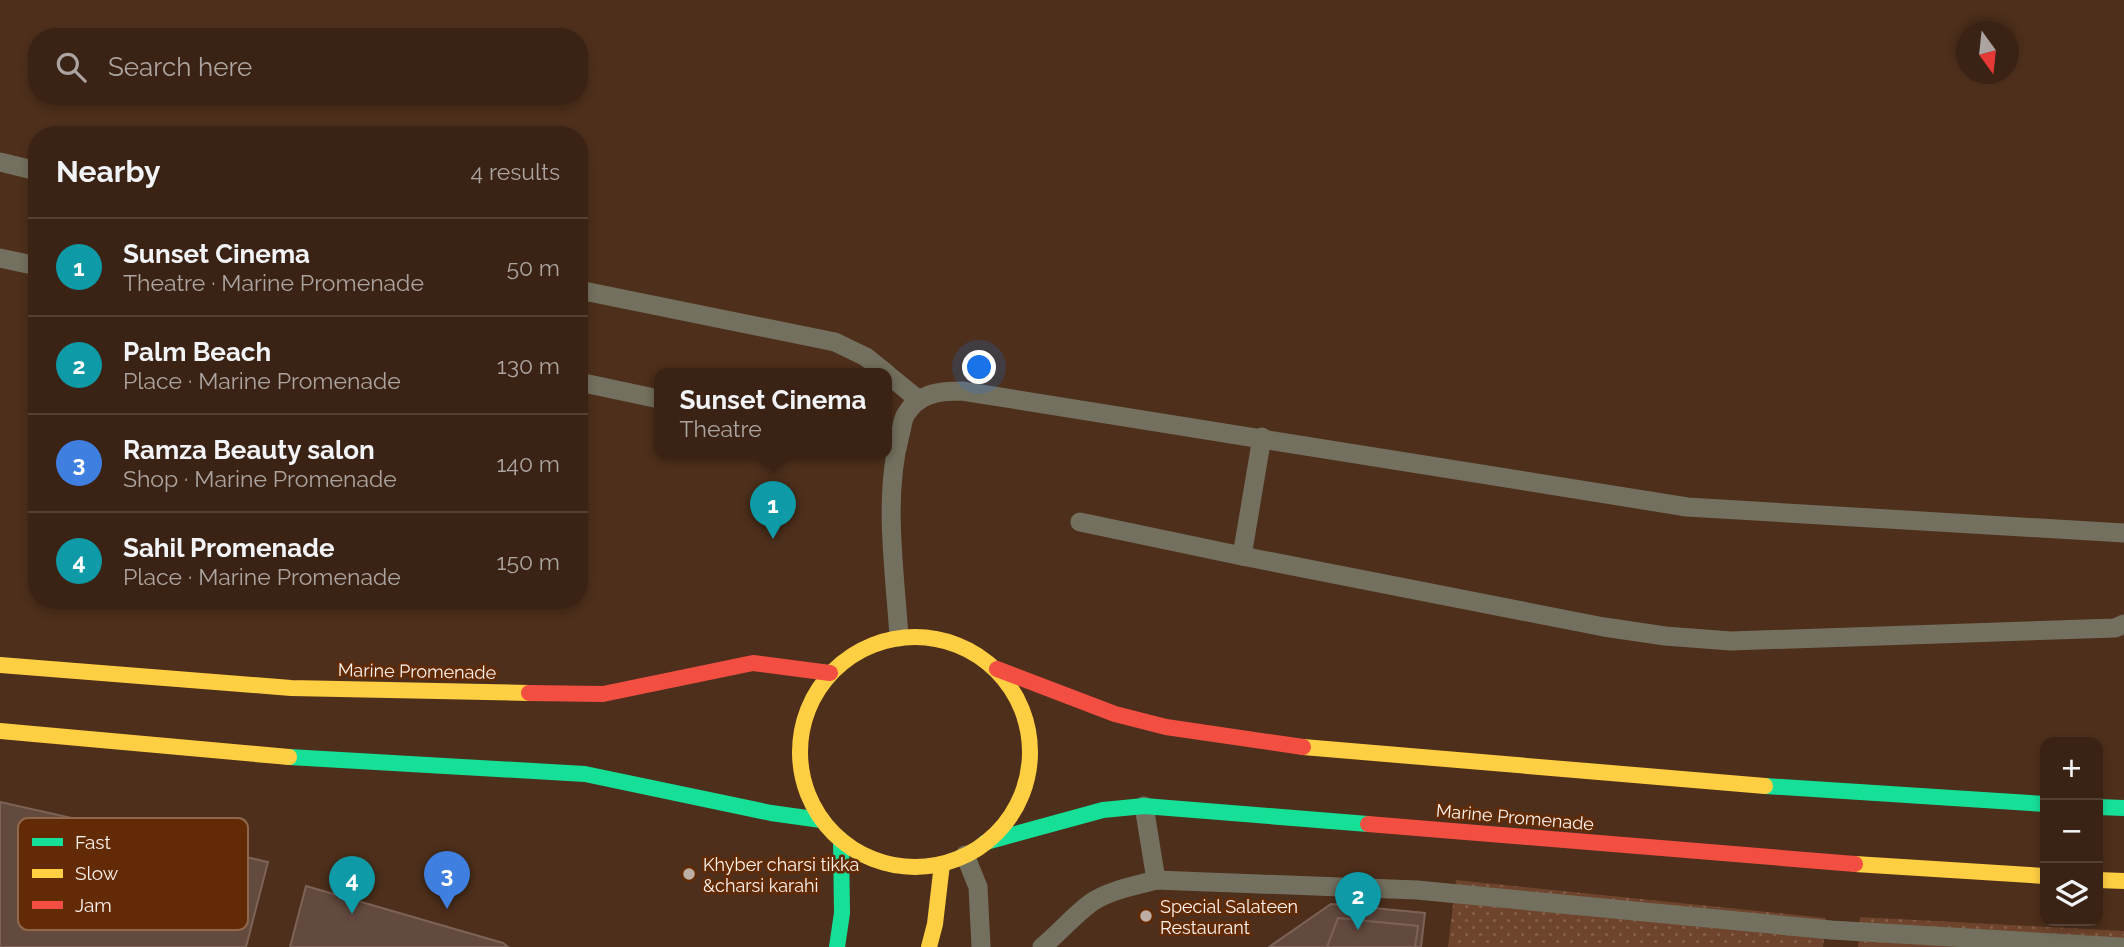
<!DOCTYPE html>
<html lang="en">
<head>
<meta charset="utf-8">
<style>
	body { margin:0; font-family:Raleway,sans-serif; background:#412b1d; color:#f1f3f6 }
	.controls { position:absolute; right:21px; bottom:21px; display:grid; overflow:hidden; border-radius:14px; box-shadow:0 4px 10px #0003 }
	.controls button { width:63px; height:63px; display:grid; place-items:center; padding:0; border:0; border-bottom:2px solid #544034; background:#3a2314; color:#f1f3f6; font:35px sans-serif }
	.compass { position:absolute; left:1956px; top:21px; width:63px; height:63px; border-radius:50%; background:#3a2314; box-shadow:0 4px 10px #0003; rotate:165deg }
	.you { position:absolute; left:980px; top:368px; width:24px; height:24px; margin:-18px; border:5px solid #fff; border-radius:50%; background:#1a73e8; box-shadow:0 0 0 10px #1a73e833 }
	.badge { display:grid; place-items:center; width:46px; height:46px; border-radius:50%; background:#1a73e8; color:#fff; font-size:23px; font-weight:700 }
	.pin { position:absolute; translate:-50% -58px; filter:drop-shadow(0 2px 4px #0008) }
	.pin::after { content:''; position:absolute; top:37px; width:24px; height:21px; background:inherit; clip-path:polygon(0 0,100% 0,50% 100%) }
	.popup { position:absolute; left:654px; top:368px; width:238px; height:91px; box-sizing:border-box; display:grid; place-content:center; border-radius:14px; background:#3a2314; filter:drop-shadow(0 2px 5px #0005); font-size:23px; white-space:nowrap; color:#aba4a0 }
	.popup b { font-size:26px; color:#f1f3f6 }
	.popup::after { content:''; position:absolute; left:50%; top:100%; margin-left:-14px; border:14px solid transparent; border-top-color:#3a2314 }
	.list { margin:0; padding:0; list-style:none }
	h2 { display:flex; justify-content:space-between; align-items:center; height:91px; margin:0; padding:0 28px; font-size:30px }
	h2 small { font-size:23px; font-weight:400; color:#aba4a0 }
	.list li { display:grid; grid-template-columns:46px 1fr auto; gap:21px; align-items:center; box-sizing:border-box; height:98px; padding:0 28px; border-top:2px solid #544034 }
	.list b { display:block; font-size:26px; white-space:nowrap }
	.list p { margin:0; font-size:23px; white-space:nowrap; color:#aba4a0 }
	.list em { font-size:23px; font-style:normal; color:#aba4a0 }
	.icon { flex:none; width:38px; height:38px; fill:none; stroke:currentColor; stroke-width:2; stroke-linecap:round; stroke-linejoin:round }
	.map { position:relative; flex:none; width:2124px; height:947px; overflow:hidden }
	.search { position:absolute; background:#3a2314; box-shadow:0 4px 10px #0003; left:28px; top:28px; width:560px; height:77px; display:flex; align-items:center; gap:18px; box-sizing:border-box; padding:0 24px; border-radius:28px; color:#aba4a0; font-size:26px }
	.panel { position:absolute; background:#3a2314; box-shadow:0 4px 10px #0003; left:28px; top:126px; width:560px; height:483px; border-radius:28px }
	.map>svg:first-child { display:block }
	.grass { fill:url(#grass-dots) }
	.building { fill:#634a3f; stroke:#7d6257; stroke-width:2 }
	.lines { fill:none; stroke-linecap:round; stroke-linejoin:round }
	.lane { stroke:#74705f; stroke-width:19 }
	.fast { stroke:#16e098; stroke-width:16 }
	.slow { stroke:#ffcf43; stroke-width:16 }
	.jam { stroke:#f24e42; stroke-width:16 }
	.poi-dot { fill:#bdaea5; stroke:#632b05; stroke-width:2.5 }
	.labels { text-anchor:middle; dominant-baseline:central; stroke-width:5; stroke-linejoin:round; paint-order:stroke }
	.street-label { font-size:18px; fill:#faf3ef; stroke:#632b05 }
	.poi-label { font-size:18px; fill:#faf3ef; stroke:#632b05; text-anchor:start }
	.key { fill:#632b05; stroke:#90674b; stroke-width:2 }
	.key-label { font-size:19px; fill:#faf3ef }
</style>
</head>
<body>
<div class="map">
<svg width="2124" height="947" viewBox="0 0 2124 947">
	<defs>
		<pattern id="grass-dots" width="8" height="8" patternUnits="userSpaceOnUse" patternTransform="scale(1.75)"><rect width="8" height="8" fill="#6f442c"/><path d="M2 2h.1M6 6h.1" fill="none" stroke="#845f4b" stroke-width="1.8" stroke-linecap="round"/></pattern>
	</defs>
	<rect width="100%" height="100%" fill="#4d2f1b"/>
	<g class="grass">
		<path d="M1456,880l370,38 -3,29h-375z"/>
		<path d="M1860,917l264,14v16h-266z"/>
	</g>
	<g class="building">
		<path d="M0,802l268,60 -22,85h-246z"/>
		<path d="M306,886l197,57 5,4h-218z"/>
		<path d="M1331,904l94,9 -4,34h-152z"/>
		<path d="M1338,918l80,8 -3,21h-88z"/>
	</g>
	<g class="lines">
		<g class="lane">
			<path d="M0,162l37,9"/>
			<path d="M0,258l37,8"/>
			<path d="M579,290l256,52 31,15 20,16"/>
			<path d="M887,374l32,26"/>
			<path d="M579,382l80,17"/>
			<path d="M1080,522l162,34 362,71 61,9 66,5 384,-13 9,-4"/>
			<path d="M1242,556l20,-119"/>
			<path d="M899,637c-4,-65 -16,-139 1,-202 2,-6 2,-15 6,-21 13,-21 33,-23 56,-23l725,116 437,26"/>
			<path d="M1144,806l12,74"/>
			<path d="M965,855l13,32 3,60"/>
			<path d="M1042,947c17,-14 32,-32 50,-45 18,-12 43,-16 64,-22l261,10 414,40 291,17"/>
		</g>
		<g class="fast">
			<path d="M289,757l296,17 186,39 50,7"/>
			<path d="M1765,786l280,18"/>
			<path d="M2098,807l26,1"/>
			<path d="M986,842l117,-32 41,-4 224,18"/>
			<path d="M837,947l5,-34 -1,-73"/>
		</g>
		<g class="slow">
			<circle cx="915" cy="752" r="115"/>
			<path d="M0,665l291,23 238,5"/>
			<path d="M0,731l289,26"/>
			<path d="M1303,747l462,39"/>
			<path d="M1855,864l190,12"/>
			<path d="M2098,880l26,1"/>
			<path d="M929,947l6,-23 7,-60"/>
		</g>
		<g class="jam">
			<path d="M997,669l118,45 51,13 137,20"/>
			<path d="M529,693l74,1 150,-31 77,10"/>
			<path d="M1368,824l487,40"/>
		</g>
	</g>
	<g class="poi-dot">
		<circle cx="689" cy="874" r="7"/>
		<circle cx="1146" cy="916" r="7"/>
	</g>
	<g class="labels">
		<g class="street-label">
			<text transform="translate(417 671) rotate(1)">Marine Promenade</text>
			<text transform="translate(1515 817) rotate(5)">Marine Promenade</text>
		</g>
		<g class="poi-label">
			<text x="703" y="864">Khyber charsi tikka<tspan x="703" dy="21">&amp;charsi karahi</tspan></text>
			<text x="1160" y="906">Special Salateen<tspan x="1160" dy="21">Restaurant</tspan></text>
		</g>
	</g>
	<rect x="18" y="818" width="230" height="112" rx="10" class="key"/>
	<rect x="32" y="838" width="31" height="8" fill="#16e098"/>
	<rect x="32" y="869" width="31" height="9" fill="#ffcf43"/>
	<rect x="32" y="901" width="31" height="8" fill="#f24e42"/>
	<g class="key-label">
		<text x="75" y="849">Fast</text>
		<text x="75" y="880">Slow</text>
		<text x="75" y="912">Jam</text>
	</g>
</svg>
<div class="controls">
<button>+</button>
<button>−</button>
<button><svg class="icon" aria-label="layers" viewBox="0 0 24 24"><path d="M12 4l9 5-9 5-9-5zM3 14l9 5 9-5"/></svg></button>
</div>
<svg class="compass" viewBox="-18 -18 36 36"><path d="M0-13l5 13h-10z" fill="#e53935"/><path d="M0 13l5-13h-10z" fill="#aba4a0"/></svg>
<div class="you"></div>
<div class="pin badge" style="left:773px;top:539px;background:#0f9aa8">1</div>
<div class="popup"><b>Sunset Cinema</b>Theatre</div>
<div class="pin badge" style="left:1358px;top:930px;background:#0f9aa8">2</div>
<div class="pin badge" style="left:447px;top:909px;background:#3f7fe0">3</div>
<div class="pin badge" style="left:352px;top:914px;background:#0f9aa8">4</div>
<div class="search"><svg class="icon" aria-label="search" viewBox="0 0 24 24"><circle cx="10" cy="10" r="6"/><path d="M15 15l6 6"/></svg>Search here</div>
<section class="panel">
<h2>Nearby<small>4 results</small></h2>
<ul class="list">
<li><span class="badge" style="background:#0f9aa8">1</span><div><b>Sunset Cinema</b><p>Theatre · Marine Promenade</p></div><em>50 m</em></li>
<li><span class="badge" style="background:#0f9aa8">2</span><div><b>Palm Beach</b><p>Place · Marine Promenade</p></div><em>130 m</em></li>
<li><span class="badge" style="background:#3f7fe0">3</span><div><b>Ramza Beauty salon</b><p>Shop · Marine Promenade</p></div><em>140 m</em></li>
<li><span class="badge" style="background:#0f9aa8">4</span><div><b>Sahil Promenade</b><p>Place · Marine Promenade</p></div><em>150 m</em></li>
</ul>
</section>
</div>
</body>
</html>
